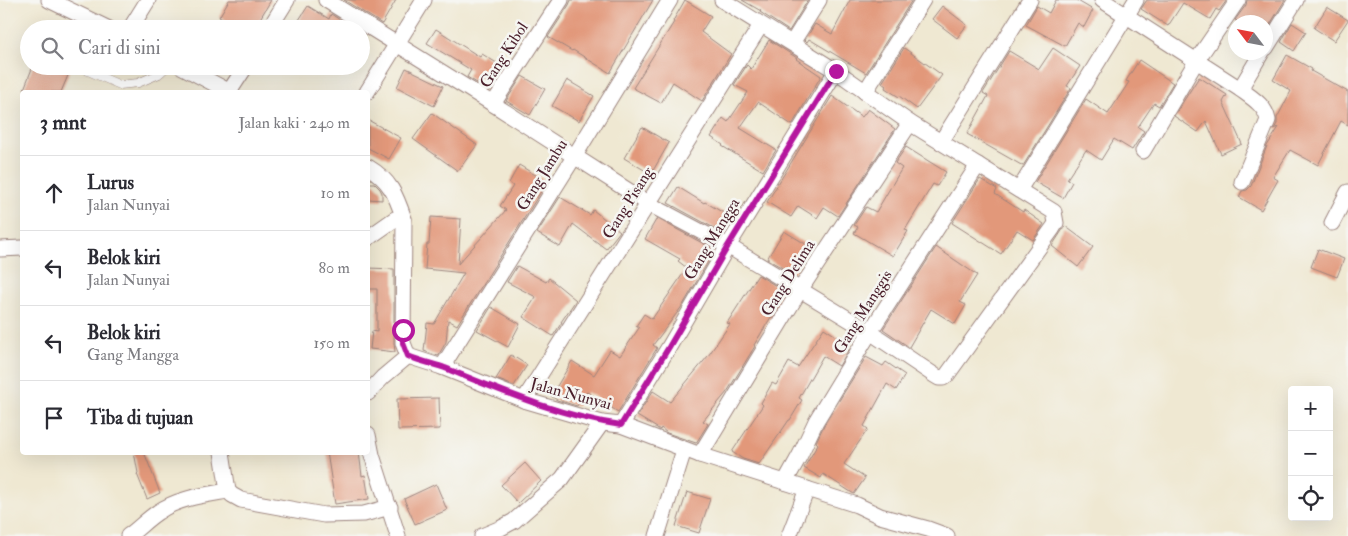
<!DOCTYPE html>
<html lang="id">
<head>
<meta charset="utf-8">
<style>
	body { margin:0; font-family:"IM FELL Double Pica",serif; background:#f7f7f7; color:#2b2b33 }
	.controls { position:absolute; right:15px; bottom:15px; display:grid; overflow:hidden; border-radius:5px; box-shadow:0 5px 20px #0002 }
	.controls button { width:45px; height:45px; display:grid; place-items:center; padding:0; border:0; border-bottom:1px solid #e1e1e2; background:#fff; color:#2b2b33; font:25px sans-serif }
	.compass { position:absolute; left:1228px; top:15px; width:45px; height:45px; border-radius:50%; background:#fff; box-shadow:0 5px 20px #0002; rotate:302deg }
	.stop { position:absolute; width:15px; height:15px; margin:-11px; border:4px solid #b5179e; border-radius:50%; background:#fff }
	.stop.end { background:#b5179e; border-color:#fff; box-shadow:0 1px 5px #0008 }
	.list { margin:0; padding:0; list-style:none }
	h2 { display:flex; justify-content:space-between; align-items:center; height:65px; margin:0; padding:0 20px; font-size:21px }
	h2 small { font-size:16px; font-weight:400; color:#7c7c81 }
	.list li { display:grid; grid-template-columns:32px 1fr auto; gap:15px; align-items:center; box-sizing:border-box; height:75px; padding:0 20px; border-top:1px solid #e1e1e2 }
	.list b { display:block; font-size:19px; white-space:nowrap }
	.list p { margin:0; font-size:16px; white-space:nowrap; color:#7c7c81 }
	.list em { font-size:16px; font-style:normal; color:#7c7c81 }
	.icon { flex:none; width:28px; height:28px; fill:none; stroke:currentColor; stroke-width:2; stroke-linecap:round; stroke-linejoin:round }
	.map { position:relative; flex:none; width:1348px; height:536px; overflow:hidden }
	.search { position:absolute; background:#fff; box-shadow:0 5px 20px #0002; left:20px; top:20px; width:350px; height:55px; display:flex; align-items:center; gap:12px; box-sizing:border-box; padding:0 18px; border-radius:28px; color:#7c7c81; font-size:19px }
	.panel { position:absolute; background:#fff; box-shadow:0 5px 20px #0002; left:20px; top:90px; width:350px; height:365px; border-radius:5px }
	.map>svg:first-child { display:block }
	.building { fill:#e2987a }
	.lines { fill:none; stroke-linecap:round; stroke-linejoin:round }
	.service-casing { stroke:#9c847e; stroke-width:9 }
	.minor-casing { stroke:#9c847e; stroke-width:17 }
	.service { stroke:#fff; stroke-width:8 }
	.minor { stroke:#fff; stroke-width:15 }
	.route { stroke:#b5179e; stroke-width:6 }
	.labels { text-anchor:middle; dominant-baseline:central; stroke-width:5; stroke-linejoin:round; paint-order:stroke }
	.street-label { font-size:16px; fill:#4a1f2b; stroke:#f6f6f2 }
</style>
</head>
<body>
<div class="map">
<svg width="1348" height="536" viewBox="0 0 1348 536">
	<rect width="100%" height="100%" fill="#f6f6f2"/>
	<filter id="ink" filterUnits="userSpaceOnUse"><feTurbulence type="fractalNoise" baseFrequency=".02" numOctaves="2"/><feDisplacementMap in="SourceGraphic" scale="10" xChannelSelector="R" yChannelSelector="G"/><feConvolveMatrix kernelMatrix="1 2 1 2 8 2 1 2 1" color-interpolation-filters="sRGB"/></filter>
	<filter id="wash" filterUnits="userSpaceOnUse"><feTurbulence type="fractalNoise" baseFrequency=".0096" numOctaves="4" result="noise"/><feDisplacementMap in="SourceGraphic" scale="20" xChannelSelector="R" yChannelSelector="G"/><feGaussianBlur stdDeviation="1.12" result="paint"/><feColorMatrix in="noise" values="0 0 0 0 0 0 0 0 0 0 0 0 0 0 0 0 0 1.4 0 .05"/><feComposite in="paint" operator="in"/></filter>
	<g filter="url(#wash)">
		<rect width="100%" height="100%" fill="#efe8d2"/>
		<g id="blocks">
			<g class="building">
				<path d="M229,0h42l-17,29h-16l-19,-12z"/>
				<path d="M344,0h52l-14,24z"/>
				<path d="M571,0h82l-43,73 -37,-23 -1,1 -24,-14 21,-32z"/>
				<path d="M685,0l26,16 -10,16 30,22 -29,47 -29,-19 -12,21 -28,-15 41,-66 -1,-1z"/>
				<path d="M742,0h66l-19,31 -29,-19 1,-1z"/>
				<path d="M850,0h62l-46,73 -57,-34 -2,3 -2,-2 10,-16 17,10z"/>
				<path d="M1056,0h20l17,10 -9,17 -6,-4 -13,23 -39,-21 11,-19 12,7z"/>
				<path d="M1147,0h80l-8,11 -3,-2 -6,10 -27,-16 -15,23 -27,-17z"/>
				<path d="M1247,0h38l-19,31v-9h-27l-4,-2 11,-15z"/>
				<path d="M308,6l21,13 2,-5 12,8 -2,4 5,3h-41l-8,-6z"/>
				<path d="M942,6l25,19 -10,13 -25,-19z"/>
				<path d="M1327,7l21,13 -14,21 -20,-13z"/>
				<path d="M1292,23l14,9 -12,19 -13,-9z"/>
				<path d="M436,29l44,28 2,-3 23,14 -15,23 -23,-14 4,-7 -44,-27z"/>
				<path d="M769,40l28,18 -1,1 25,17 -29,49 -34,-23 -18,26 36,22 -13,21 -41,-25 1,-1 -12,-8 12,-19 5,4 20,-30 -14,-7 13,-20 4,4z"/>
				<path d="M904,48l38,27 -25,34 -18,-13v1l-14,-9 1,-2 -4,-3z"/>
				<path d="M1053,48l27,18 -13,20 4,2 -48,78 -56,-32 21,-38 -5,-3 26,-42 30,18z"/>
				<path d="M1287,55l25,14 -1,2 37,21v33l-7,-4 -23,44 -28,-15 -17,27 5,3 -17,30 -22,-13 3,-6 5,-1 4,-4 16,-40 12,-19 -5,2 3,-5v-6l14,-27 -18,-11z"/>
				<path d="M1139,60l34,23 -14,23 -5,-3 -16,24 6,4 -12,19 -18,-11 -13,21 -15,-10 -19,29 5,3 -9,16 -28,-16 51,-83 22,15 21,-32 -3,-1z"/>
				<path d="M33,66h39l-11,26h-29l-8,-3z"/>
				<path d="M406,68l37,18 -9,20 -37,-19z"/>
				<path d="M522,76l23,13 -15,26 -24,-14z"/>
				<path d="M1199,77l28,18 -4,7 19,42 -21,10 -15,-33 -8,11 -24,-16z"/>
				<path d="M567,80l27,16 -15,25 -27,-15z"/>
				<path d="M832,96l30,21 6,-8 27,20 -57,87 -14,-9 -7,11 -19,-12 -7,11 -24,-15z"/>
				<path d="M432,113l45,32 -19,26 -45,-32z"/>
				<path d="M368,120l33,18 -12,21 -21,-11z"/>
				<path d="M642,127l27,16 -18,31 -27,-16z"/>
				<path d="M906,147l40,25 -9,14 -4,-2 -28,46 3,1 -15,25 -39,-23 4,-6 -4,-2 12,-18 10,5 26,-44 -7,-5z"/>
				<path d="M519,165l28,17 -90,143 -9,-5 -2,22 -8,14 -14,-5 3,-28 7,1 30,-51 -39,-4 2,-25h2l2,-27 30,2 -3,45 48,-54 -6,-4 13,-20 -4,-3z"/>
				<path d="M980,179l17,10 -2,5 28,18 1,-2 20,14 -11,16 -16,-10 -16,24 -49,-31z"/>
				<path d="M368,183h6l6,6 2,4v7l-14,-1z"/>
				<path d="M678,187l26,16 1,-1 29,17 -9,15 -57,-31z"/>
				<path d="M560,197l30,18 3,-5 27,21 -14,18 -33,-25 -13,23 -23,-14z"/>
				<path d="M658,219l57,31 -32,55 -30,40 4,3 -39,64 -31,-20 -10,14 -20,-6 -6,-4 21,-35 22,14 16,-25 10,6 19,-28 -3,-2 8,-12 8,5 35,-51 -9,-7 2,-2 -35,-20 11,-19 1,1z"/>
				<path d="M1065,226l28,21 -15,20 -26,-21z"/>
				<path d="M784,231l25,15 -16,28 -26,-15z"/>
				<path d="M936,247l41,28 -17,27 6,3 -11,19 -24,-15 -22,38 -26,-18z"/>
				<path d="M1318,249l26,10 -7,18 -26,-10z"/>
				<path d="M517,266l29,16 3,-4 27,22 -15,22h1l-9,14 -30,-19 13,-20 -29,-15z"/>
				<path d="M368,268l26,1v74l1,9 -25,-3 2,-18 5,1v-43h-9z"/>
				<path d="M758,275l25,15 -6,10 4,2 -9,16 -1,-1 -17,28 1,1 -28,46 -24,29 5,3 -12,19 -29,-10 -6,-5 -1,2 -3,-2 -20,-12 16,-25 17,11 38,-46 22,-32 -3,-1z"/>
				<path d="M491,307l29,17 -12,23 -31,-17z"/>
				<path d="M824,328l26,17 -3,4h2l-10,17 -16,-10 -24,42 3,2 -12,20h-1l-30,44 -16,-5 -11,-7 31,-47 -2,-2 11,-20 4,2 13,-23 9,5z"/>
				<path d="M511,355l16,10 -13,21 -18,-7z"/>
				<path d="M866,357l17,9 3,-4 19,13 -9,15 -9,-6 -23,42 4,3 -24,35 21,14 -11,16 -31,-20 -2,4 -17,-10 14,-24 -2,-2 8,-17z"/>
				<path d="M439,398l1,31 -42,1 -1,-31z"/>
				<path d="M134,452h10l16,41 -13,6 -10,-25 1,-1z"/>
				<path d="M327,452h32l3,24 3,-1 4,24 -34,5z"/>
				<path d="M525,463l16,18 -23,22 -17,-18z"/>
				<path d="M436,484l11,26 -32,14 -11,-25z"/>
				<path d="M687,492l23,7 -11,34 -23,-7z"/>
			</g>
		</g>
	</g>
	<g filter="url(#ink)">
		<use href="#blocks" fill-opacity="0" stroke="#9c847e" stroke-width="1"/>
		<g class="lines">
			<g class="service-casing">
				<path id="service" d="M88,71l32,14 18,-2 21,-9 9,-8"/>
			</g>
			<g class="minor-casing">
				<g id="minor">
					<path d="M49,0l60,29"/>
					<path d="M326,0l167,104 156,100 79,42 142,86 64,43 5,3h4l4,-3 106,-147 3,-5 -2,-11 -144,-89 -74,-52 -114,-71"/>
					<path d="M1102,0l138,89c12,9 25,16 28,31l-26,62"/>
					<path d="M130,29l18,-29"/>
					<path d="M269,29l18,-29"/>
					<path d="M792,43l27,-43"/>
					<path d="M1266,48l30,-48"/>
					<path d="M181,66l49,26"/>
					<path d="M1240,89l22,-37"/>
					<path d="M229,92l17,-26"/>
					<path d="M367,92l57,-92"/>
					<path d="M865,92l58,-92"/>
					<path d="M493,104l68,-104"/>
					<path d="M941,142l89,-142"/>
					<path d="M1143,151l54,-91 41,-60"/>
					<path d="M368,167c22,13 28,28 36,52l-1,124 5,13 34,11 82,33 78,23 19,2 79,30 157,50 23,11 48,13 19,7"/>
					<path d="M1019,190l117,-190"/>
					<path d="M1332,223l16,-31"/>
					<path d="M368,238l27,-19h9"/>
					<path d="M0,249l22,-1"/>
					<path d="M442,367l132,-210 96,-157"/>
					<path d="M368,393l15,-16 25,-21"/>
					<path d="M524,400l237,-375"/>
					<path d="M621,425l48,-78 59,-101 108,-175"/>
					<path d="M368,435l4,20 26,81"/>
					<path d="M222,452l6,39 4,4 9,5 83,15 40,-1 26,-7"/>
					<path d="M700,455l100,-165 110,-167"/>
					<path d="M785,482l15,-27 16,-34 54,-89 108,-167"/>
					<path d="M128,536c10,-7 19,-17 30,-24 20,-14 47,-17 70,-21"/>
					<path d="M482,536l19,-8 13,-7 48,-42 40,-56"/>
					<path d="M657,536l27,-86"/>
					<path d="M789,536l18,-47"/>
				</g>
			</g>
			<use href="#service" class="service"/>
			<use href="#minor" class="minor"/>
		</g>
	</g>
	<g class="lines" filter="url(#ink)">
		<path class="route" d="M403,330v13l5,13c12,5 25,8 37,12 57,23 114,48 176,57l48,-78 59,-101 108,-175"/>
	</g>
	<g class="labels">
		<g class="street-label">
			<text transform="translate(504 55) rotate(-57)">Gang Kibol</text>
			<text transform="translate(542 175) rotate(-58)">Gang Jambu</text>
			<text transform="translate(628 203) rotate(-58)">Gang Pisang</text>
			<text transform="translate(712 239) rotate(-59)">Gang Mangga</text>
			<text transform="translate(788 278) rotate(-58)">Gang Delima</text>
			<text transform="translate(863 312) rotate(-58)">Gang Manggis</text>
			<text transform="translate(571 394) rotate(15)">Jalan Nunyai</text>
		</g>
	</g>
</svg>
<div class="controls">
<button>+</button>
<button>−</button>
<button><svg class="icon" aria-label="locate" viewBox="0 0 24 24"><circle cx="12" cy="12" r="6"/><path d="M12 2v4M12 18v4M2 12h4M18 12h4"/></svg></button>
</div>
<svg class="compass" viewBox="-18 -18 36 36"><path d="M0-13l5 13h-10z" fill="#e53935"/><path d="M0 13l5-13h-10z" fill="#7c7c81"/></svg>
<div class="stop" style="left:403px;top:330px"></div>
<div class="stop end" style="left:836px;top:71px"></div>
<div class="search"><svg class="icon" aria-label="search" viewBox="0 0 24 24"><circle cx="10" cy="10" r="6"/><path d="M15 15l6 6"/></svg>Cari di sini</div>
<section class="panel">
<h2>3 mnt<small>Jalan kaki · 240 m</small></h2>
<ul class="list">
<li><svg class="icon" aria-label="ahead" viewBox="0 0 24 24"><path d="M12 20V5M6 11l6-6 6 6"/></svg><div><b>Lurus</b><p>Jalan Nunyai</p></div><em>10 m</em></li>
<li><svg class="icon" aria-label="left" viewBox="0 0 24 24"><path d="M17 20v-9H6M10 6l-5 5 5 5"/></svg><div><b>Belok kiri</b><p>Jalan Nunyai</p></div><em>80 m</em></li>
<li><svg class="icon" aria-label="left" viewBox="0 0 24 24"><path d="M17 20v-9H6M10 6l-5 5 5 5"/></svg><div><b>Belok kiri</b><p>Gang Mangga</p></div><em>150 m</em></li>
<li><svg class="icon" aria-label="arrive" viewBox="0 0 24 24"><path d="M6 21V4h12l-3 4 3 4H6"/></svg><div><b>Tiba di tujuan</b></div></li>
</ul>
</section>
</div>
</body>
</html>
